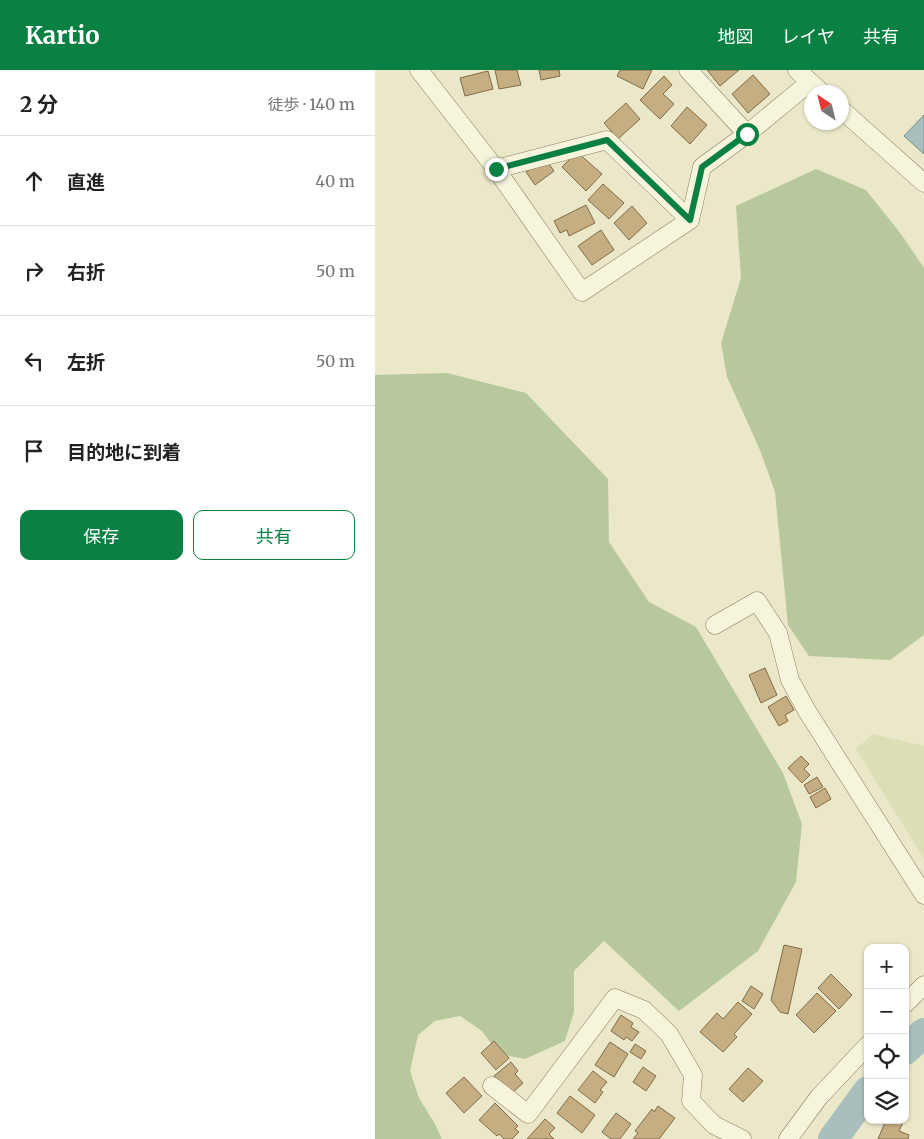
<!DOCTYPE html>
<html lang="ja">
<head>
<meta charset="utf-8">
<style>
	body { margin:0; font-family:Merriweather,"Noto Sans JP",serif; background:#f2f2f2; color:#222 }
	.controls { position:absolute; right:15px; bottom:15px; display:grid; overflow:hidden; border-radius:10px; box-shadow:0 1px 4px #0004 }
	.controls button { width:45px; height:45px; display:grid; place-items:center; padding:0; border:0; border-bottom:1px solid #e0e0e0; background:#fff; color:#222; font:25px sans-serif }
	.compass { position:absolute; left:429px; top:15px; width:45px; height:45px; border-radius:50%; background:#fff; box-shadow:0 1px 4px #0004; rotate:325deg }
	.stop { position:absolute; width:15px; height:15px; margin:-11px; border:4px solid #0b8043; border-radius:50%; background:#fff }
	.stop.end { background:#0b8043; border-color:#fff; box-shadow:0 1px 5px #0008 }
	.list { margin:0; padding:0; list-style:none }
	h2 { display:flex; justify-content:space-between; align-items:center; height:65px; margin:0; padding:0 20px; font-size:21px }
	h2 small { font-size:16px; font-weight:400; color:#767676 }
	.list li { display:grid; grid-template-columns:32px 1fr auto; gap:15px; align-items:center; box-sizing:border-box; height:90px; padding:0 20px; border-top:1px solid #e0e0e0 }
	.list b { display:block; font-size:19px; white-space:nowrap }
	.list em { font-size:16px; font-style:normal; color:#767676 }
	.actions { display:flex; gap:10px; padding:15px 20px }
	.actions a { flex:1; padding:11px 0; border:1px solid #0b8043; border-radius:10px; text-align:center; font-size:18px; color:#0b8043 }
	.actions .main { background:#0b8043; color:#fff }
	.icon { flex:none; width:28px; height:28px; fill:none; stroke:currentColor; stroke-width:2; stroke-linecap:round; stroke-linejoin:round }
	.map { position:relative; flex:none; width:549px; height:1069px; overflow:hidden }
	header { display:flex; align-items:center; gap:30px; box-sizing:border-box; height:70px; padding:0 25px; background:#0b8043; color:#fff }
	header strong { font-size:24px }
	nav { display:flex; gap:28px; margin-inline-start:auto; font-size:18px }
	main { display:flex }
	aside { flex:1; background:#fff }
	.map>svg:first-child { display:block }
	.farmland { fill:#dcdfb6 }
	.green { fill:#b8c89d }
	.water { fill:#a9bfbe; stroke:#708c8c }
	.lines { fill:none; stroke-linecap:round; stroke-linejoin:round }
	.river { stroke:#a9bfbe; stroke-width:30 }
	.building { fill:#c5ae82; stroke:#816c47 }
	.minor-casing { stroke:#857c5f; stroke-width:19 }
	.minor { stroke:#f6f4db; stroke-width:18 }
	.route { stroke:#0b8043; stroke-width:6 }
</style>
</head>
<body>
<header>
<strong>Kartio</strong>
<nav><a>地図</a><a>レイヤ</a><a>共有</a></nav>
</header>
<main>
<aside>
<h2>2 分<small>徒歩 · 140 m</small></h2>
<ul class="list">
<li><svg class="icon" aria-label="ahead" viewBox="0 0 24 24"><path d="M12 20V5M6 11l6-6 6 6"/></svg><div><b>直進</b></div><em>40 m</em></li>
<li><svg class="icon" aria-label="right" viewBox="0 0 24 24"><path d="M7 20v-9h11M14 6l5 5-5 5"/></svg><div><b>右折</b></div><em>50 m</em></li>
<li><svg class="icon" aria-label="left" viewBox="0 0 24 24"><path d="M17 20v-9H6M10 6l-5 5 5 5"/></svg><div><b>左折</b></div><em>50 m</em></li>
<li><svg class="icon" aria-label="arrive" viewBox="0 0 24 24"><path d="M6 21V4h12l-3 4 3 4H6"/></svg><div><b>目的地に到着</b></div></li>
</ul>
<div class="actions"><a class="main">保存</a><a>共有</a></div>
</aside>
<div class="map">
<svg width="549" height="1069" viewBox="0 0 549 1069">
	<rect width="100%" height="100%" fill="#eae8c8"/>
	<path class="farmland" d="M498,664l51,12v113l-68,-110z"/>
	<g class="green">
		<path d="M441,99l50,21 35,44 23,34v367l-34,25 -81,-4 -21,-31 -13,-133 -15,-42 -33,-73 -6,-34 20,-65 -5,-72z"/>
		<path d="M72,303l79,20 82,86 1,63 40,60 47,25 87,146 19,51 -6,58 -38,69 -79,60 -75,-70 -30,30v41l-9,29 -40,18 -26,-5 -17,-23 -22,-15 -25,5 -17,14 -8,36 9,27 16,26 7,15h-67v-764z"/>
	</g>
	<path class="water" d="M549,45v39l-20,-18z"/>
	<g class="lines">
		<g class="river">
			<path d="M530,980l19,-17"/>
			<path d="M458,1069l35,-48"/>
		</g>
	</g>
	<g class="building">
		<path d="M120,0h22l4,15 -22,4z"/>
		<path d="M164,0h20l1,6 -19,4z"/>
		<path d="M245,0h32l-9,19 -26,-13z"/>
		<path d="M332,0h32l-19,16z"/>
		<path d="M113,1l5,18 -28,7 -5,-18z"/>
		<path d="M378,5l17,19 -22,19 -16,-19z"/>
		<path d="M289,6l8,9 -9,9 11,10 -14,15 -20,-19z"/>
		<path d="M251,33l14,16 -22,20 -14,-16z"/>
		<path d="M312,37l20,18 -17,19 -19,-18z"/>
		<path d="M202,82l25,22 -16,17 -24,-24z"/>
		<path d="M170,89l9,12 -19,14 -9,-13z"/>
		<path d="M228,114l21,19 -15,16 -21,-19z"/>
		<path d="M211,135l9,18 -26,13 -2,-6 -7,3 -6,-12z"/>
		<path d="M257,136l15,17 -18,17 -15,-17z"/>
		<path d="M226,160l13,20 -22,15 -14,-19z"/>
		<path d="M390,598l12,27 -16,8 -12,-28z"/>
		<path d="M411,626l8,14 -9,5 3,6 -9,5 -11,-19z"/>
		<path d="M426,686l8,8 -5,5 6,6 -8,8 -14,-15z"/>
		<path d="M442,707l6,10 -14,7 -5,-9z"/>
		<path d="M450,718l6,11 -15,9 -6,-11z"/>
		<path d="M409,875l18,4 -14,65 -8,-2 -9,-12z"/>
		<path d="M456,904l21,21 -13,14 -21,-21z"/>
		<path d="M376,916l12,8 -9,15 -12,-8z"/>
		<path d="M442,923l19,18 -22,22 -18,-18z"/>
		<path d="M363,932l14,12 -18,20 3,3 -14,15 -23,-20 17,-19 6,6z"/>
		<path d="M246,945l12,8 -2,4 8,5 -7,9 -6,-4 -2,3 -13,-9z"/>
		<path d="M119,971l15,17 -13,12 -15,-17z"/>
		<path d="M235,972l18,12 -14,23 -19,-12z"/>
		<path d="M260,974l11,7 -5,8 -11,-7z"/>
		<path d="M136,992l7,9 -3,3 8,9 -12,11 -17,-18z"/>
		<path d="M268,997l13,9 -10,15 -13,-9z"/>
		<path d="M373,998l15,13 -20,21 -14,-13z"/>
		<path d="M218,1001l14,11 -7,8 3,2 -8,11 -17,-13z"/>
		<path d="M89,1007l18,19 -18,17 -18,-20z"/>
		<path d="M195,1026l25,19 -13,18 -25,-20z"/>
		<path d="M120,1033l23,23 -3,3 4,3 -7,7h-8l-5,-5 -2,2 -18,-16z"/>
		<path d="M283,1036l17,12 -16,21h-26l5,-6 -3,-2 17,-22 2,3z"/>
		<path d="M241,1043l15,11 -11,15h-9l-9,-7z"/>
		<path d="M170,1049l10,9 -6,6 5,5h-27z"/>
		<path d="M511,1050h18l-5,11 10,4 -1,4h-30z"/>
	</g>
	<g class="lines">
		<g class="minor-casing">
			<g id="minor">
				<path d="M44,0l77,99 86,123 108,-72 -83,-80 -111,29"/>
				<path d="M313,0l59,64"/>
				<path d="M422,0l24,22"/>
				<path d="M467,40l82,73"/>
				<path d="M315,150l12,-53 45,-33 63,-52"/>
				<path d="M340,555l42,-24 21,32 12,47 17,31 117,184"/>
				<path d="M530,934l19,-19"/>
				<path d="M117,1016l36,28 87,-116 29,12 25,24 24,41 -2,26 23,24 28,14"/>
				<path d="M413,1069l31,-42 49,-52"/>
			</g>
		</g>
		<use href="#minor" class="minor"/>
	</g>
	<g class="lines">
		<path class="route" d="M121,99l111,-29 83,80 12,-53 45,-33"/>
	</g>
</svg>
<div class="controls">
<button>+</button>
<button>−</button>
<button><svg class="icon" aria-label="locate" viewBox="0 0 24 24"><circle cx="12" cy="12" r="6"/><path d="M12 2v4M12 18v4M2 12h4M18 12h4"/></svg></button>
<button><svg class="icon" aria-label="layers" viewBox="0 0 24 24"><path d="M12 4l9 5-9 5-9-5zM3 14l9 5 9-5"/></svg></button>
</div>
<svg class="compass" viewBox="-18 -18 36 36"><path d="M0-13l5 13h-10z" fill="#e53935"/><path d="M0 13l5-13h-10z" fill="#767676"/></svg>
<div class="stop" style="left:372px;top:64px"></div>
<div class="stop end" style="left:121px;top:99px"></div>
</div>
</main>
</body>
</html>
